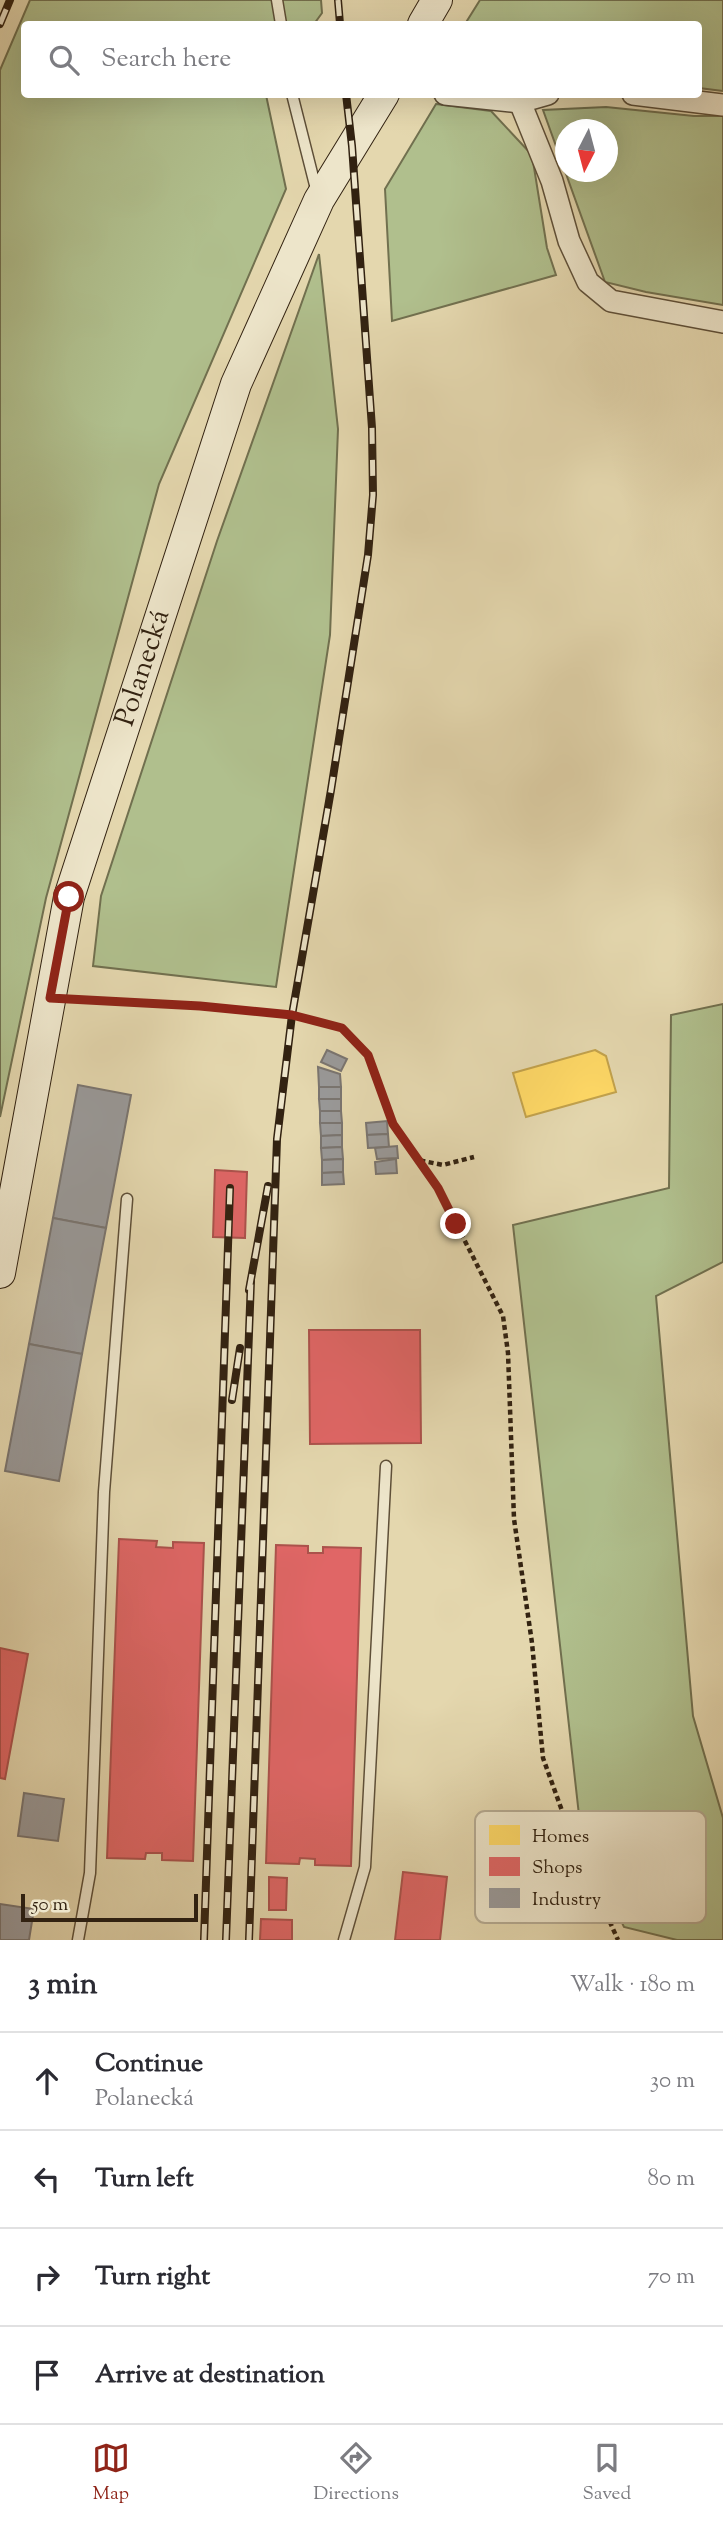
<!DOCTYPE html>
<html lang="en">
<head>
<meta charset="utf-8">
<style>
	body { margin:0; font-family:"Sorts Mill Goudy",serif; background:#f7f7f7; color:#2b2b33 }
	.compass { position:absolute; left:555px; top:119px; width:63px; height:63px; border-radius:50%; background:#fff; box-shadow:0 7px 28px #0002; rotate:186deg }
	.scale { position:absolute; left:21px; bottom:18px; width:177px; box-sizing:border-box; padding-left:7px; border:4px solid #322211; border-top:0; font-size:19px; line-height:24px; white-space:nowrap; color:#322211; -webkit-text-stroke:5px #ede5ca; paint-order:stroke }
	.stop { position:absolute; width:21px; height:21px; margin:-16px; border:5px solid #8f2418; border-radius:50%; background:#fff }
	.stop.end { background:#8f2418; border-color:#fff; box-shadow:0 2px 7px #0008 }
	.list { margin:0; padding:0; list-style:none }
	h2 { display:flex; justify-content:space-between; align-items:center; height:91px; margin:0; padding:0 28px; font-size:30px }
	h2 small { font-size:23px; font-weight:400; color:#7c7c81 }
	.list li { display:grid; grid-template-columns:46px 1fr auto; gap:21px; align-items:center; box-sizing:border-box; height:98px; padding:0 28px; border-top:2px solid #e1e1e2 }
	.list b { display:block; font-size:26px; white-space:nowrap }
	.list p { margin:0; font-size:23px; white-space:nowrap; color:#7c7c81 }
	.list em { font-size:23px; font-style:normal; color:#7c7c81 }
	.icon { flex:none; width:38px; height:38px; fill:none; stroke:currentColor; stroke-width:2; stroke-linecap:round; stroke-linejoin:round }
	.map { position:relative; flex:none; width:723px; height:1940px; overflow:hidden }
	.search { position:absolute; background:#fff; box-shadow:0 7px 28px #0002; left:21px; right:21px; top:21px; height:77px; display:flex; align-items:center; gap:18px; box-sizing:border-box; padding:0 24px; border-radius:7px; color:#7c7c81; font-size:26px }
	.sheet { height:483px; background:#fff }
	nav { display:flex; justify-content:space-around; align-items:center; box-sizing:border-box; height:98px; border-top:2px solid #e1e1e2; background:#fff; font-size:19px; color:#7c7c81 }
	nav a { display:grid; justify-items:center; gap:4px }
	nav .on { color:#8f2418 }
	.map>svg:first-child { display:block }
	.green { fill:#b0bf8d; stroke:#71704f; stroke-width:2; fill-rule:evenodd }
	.homes { fill:#ffd966; stroke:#c2a24c; stroke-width:2 }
	.shops { fill:#e06666; stroke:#ac524c; stroke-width:2 }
	.industry { fill:#999; stroke:#7a7570; stroke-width:2 }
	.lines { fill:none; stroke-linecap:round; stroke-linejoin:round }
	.lane-casing { stroke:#5e4f38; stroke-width:13 }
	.street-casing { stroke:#5e4f38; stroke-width:24 }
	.secondary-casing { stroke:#322211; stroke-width:32 }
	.path { stroke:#322211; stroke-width:4.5; stroke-dasharray:5 3.5; stroke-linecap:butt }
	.lane { stroke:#ede5ca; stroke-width:10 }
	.street { stroke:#ede5ca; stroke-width:21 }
	.secondary { stroke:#ede5ca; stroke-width:30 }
	.rail-casing { stroke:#322211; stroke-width:8 }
	.rail { stroke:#ede5ca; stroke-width:5; stroke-dasharray:16; stroke-linecap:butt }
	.route { stroke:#8f2418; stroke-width:9 }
	.labels { text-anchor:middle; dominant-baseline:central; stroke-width:7; stroke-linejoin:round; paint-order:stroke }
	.street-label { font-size:28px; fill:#322211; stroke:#ede5ca }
	.key { fill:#ede5ca; stroke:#b5aa92; stroke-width:2 }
	.key-label { font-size:19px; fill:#322211 }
</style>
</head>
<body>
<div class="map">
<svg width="723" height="1940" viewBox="0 0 723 1940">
	<rect width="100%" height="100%" fill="#e4d7ae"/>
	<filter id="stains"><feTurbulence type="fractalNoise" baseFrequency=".00286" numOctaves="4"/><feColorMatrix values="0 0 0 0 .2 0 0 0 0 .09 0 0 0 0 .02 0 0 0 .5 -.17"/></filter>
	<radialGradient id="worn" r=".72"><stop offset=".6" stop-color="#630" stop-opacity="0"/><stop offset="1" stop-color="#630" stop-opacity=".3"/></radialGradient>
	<g class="green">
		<path d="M30,0h291l1,13 -8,11h-290v70l242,1 20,94 -127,295 -113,414 -46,219v-1047z"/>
		<path d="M480,0h243v91l-24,-3 -1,-64h-233z"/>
		<path d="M436,104l55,7 41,44 15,93 9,27 -164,46 -7,-132z"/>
		<path d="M606,107l88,9h29v189l-77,-13 -41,-10 -62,-172zM566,130h42v42h-42z"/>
		<path d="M319,254l19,175 -8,206 -54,352 -183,-21 8,-70 116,-355z"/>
		<path d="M723,1004v258l-67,34 37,420 30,102v122h-46l-53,-13 -42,-85 -69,-617 156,-37 2,-173z"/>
	</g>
	<path class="homes" d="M595,1050l11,6 10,36 -90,25 -13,-44z"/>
	<g class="shops">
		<path d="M215,1170l32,2 -2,66 -32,-1z"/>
		<path d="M309,1330h111l1,113 -111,1z"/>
		<path d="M119,1539l38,2 -1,6 17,1v-6l31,1 -11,318 -31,-1v-7h-16l-1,6 -38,-1z"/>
		<path d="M276,1545l32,1v7h15v-6l38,1 -10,318 -36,-1v-6l-15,-1 -1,6 -33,-1z"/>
		<path d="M0,1648l28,6 -23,125 -5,-1z"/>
		<path d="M403,1872l44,5 -7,63h-45z"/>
		<path d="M269,1877l18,1 -1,32h-17z"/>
		<path d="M261,1919l31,1v20h-32z"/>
	</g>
	<g class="industry">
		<path d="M327,1050l20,9 -6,12 -20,-9z"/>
		<path d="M318,1067l22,7 1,13h-22z"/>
		<path d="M78,1085l53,10 -25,133 -53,-10z"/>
		<rect x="319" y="1087" width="22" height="12"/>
		<path d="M319,1099h22v12h-21z"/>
		<path d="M320,1111h21l1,12h-22z"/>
		<path d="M387,1121l1,13 -21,1 -1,-12z"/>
		<path d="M320,1123h22v12l-21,1z"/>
		<path d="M388,1134l1,13 -21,1 -1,-13z"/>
		<path d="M342,1135v12l-21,1v-12z"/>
		<path d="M397,1146l1,12 -21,1 -2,-11z"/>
		<path d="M342,1147l1,12 -21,1 -1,-12z"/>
		<path d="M343,1159v13l-21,1v-13z"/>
		<path d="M396,1159l1,14 -21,1 -1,-12z"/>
		<path d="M343,1172l1,12 -22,1v-12z"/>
		<path d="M53,1218l53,10 -24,126 -53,-10z"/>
		<path d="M29,1344l53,10 -23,127 -54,-10z"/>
		<path d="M24,1793l40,6 -6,42 -40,-5z"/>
		<path d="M0,1904l34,5 -5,31h-29z"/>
	</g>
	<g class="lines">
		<g class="lane-casing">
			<g id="lane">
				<path d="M277,0l4,24"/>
				<path d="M292,94l25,99"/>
				<path d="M78,1940l12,-67 14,-381 23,-293"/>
				<path d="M344,1940l21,-73 21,-401"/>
			</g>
		</g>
		<g class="street-casing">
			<g id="street">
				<path d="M445,94l75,8 28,-8"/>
				<path d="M633,94l90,11"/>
				<path d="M520,102l32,79 17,60 19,41 23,19 112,21"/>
			</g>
		</g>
		<g class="secondary-casing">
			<g id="secondary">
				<path d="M423,24l14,-24"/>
				<path id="s1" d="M0,1273l69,-376 167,-513 83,-184 65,-106"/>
			</g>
		</g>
		<g class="path">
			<path d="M76,999l124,7 92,9 50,13 25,27 26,69 25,36 25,5 31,-8"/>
			<path d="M418,1160l20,28 65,128 5,37 6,166 18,124 11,115 27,75 48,107"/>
		</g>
		<use href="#lane" class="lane"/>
		<use href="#street" class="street"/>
		<use href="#secondary" class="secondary"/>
		<g class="rail-casing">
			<g id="rail">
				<path d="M338,0l2,24"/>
				<path d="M0,24l10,-24"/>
				<path d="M249,1290l19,-104"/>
				<path d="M232,1400l8,-52"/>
				<path d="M204,1940l26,-752"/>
				<path d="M226,1940l25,-660"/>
				<path d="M249,1940l28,-801 15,-124 39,-225 37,-235 5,-60 -1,-67 -20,-282 -6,-52"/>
			</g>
		</g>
		<use href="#rail" class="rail"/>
	</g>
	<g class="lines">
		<path class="route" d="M69,897l-19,101 150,8 92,9 50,13 26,27 25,69 45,64 18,36"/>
	</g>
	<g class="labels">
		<g class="street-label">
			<text stroke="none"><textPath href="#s1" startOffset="623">Polanecká</textPath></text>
		</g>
	</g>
	<rect x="475" y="1811" width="231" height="112" rx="10" class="key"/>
	<rect x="489" y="1825" width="31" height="20" fill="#ffd966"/>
	<rect x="489" y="1857" width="31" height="19" fill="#e06666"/>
	<rect x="489" y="1888" width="31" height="20" fill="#999"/>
	<g class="key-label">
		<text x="532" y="1842">Homes</text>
		<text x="532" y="1873">Shops</text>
		<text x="532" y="1905">Industry</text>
	</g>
	<rect width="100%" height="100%" filter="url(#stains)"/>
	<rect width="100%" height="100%" fill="url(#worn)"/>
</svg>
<svg class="compass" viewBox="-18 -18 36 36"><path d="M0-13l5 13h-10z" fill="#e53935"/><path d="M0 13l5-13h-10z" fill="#7c7c81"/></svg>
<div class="scale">50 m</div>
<div class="stop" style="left:69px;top:897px"></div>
<div class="stop end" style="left:456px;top:1224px"></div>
<div class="search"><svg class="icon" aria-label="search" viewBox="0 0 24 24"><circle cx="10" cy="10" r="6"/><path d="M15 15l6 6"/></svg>Search here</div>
</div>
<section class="sheet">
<h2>3 min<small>Walk · 180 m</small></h2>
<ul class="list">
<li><svg class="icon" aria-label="ahead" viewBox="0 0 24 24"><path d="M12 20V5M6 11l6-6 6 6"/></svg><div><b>Continue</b><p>Polanecká</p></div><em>30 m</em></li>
<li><svg class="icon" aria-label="left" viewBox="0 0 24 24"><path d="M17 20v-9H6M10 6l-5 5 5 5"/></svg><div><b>Turn left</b></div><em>80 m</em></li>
<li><svg class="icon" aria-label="right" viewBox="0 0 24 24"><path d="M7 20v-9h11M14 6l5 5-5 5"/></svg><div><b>Turn right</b></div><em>70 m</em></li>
<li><svg class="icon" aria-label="arrive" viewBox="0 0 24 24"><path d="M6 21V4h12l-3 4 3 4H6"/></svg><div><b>Arrive at destination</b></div></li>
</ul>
</section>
<nav>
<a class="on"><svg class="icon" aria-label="map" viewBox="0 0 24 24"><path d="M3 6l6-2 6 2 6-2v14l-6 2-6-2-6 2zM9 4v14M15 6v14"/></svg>Map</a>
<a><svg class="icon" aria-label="directions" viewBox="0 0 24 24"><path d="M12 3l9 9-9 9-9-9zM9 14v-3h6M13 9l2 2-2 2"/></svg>Directions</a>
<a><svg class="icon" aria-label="saved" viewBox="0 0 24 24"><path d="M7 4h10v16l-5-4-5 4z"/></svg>Saved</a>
</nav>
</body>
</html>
